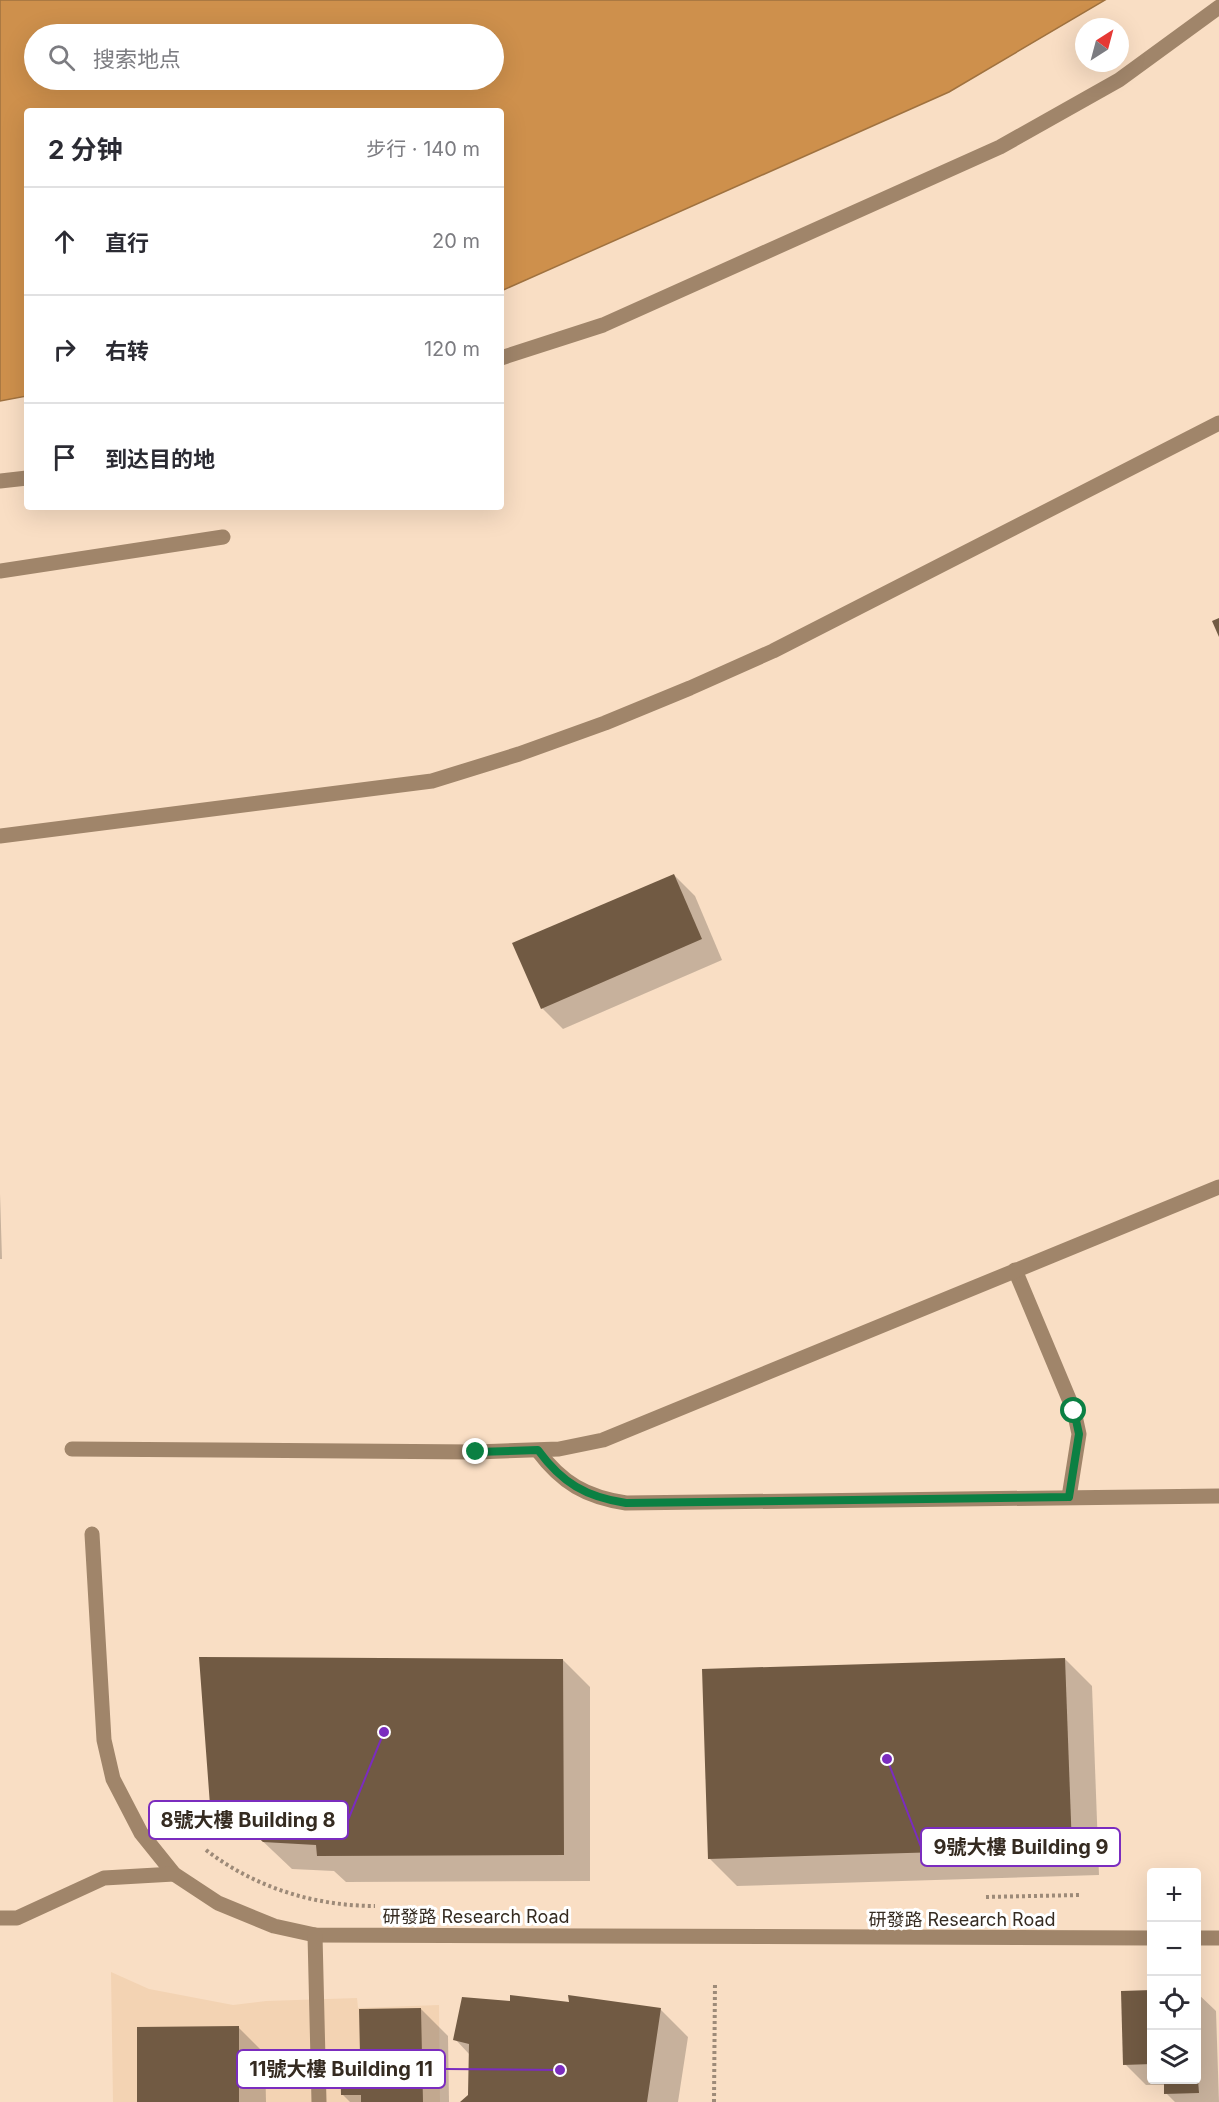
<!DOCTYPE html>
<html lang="zh">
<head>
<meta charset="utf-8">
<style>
	body { margin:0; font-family:Inter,"Noto Sans SC",sans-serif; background:#f7f7f7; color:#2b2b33 }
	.controls { position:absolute; right:18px; bottom:18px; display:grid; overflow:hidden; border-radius:6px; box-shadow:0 6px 24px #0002 }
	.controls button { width:54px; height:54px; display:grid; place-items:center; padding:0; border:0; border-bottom:2px solid #e1e1e2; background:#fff; color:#2b2b33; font:30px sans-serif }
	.compass { position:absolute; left:1075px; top:18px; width:54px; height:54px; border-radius:50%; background:#fff; box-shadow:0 6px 24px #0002; rotate:36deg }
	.stop { position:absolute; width:18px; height:18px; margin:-14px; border:4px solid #0b8043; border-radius:50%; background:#fff }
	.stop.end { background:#0b8043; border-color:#fff; box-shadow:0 2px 6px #0008 }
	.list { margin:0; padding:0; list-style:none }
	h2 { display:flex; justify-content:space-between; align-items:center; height:78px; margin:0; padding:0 24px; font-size:26px }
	h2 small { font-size:20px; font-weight:400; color:#7c7c81 }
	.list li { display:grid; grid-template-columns:39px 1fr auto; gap:18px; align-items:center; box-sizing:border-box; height:108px; padding:0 24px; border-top:2px solid #e1e1e2 }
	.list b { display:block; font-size:22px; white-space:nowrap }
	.list em { font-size:20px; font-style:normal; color:#7c7c81 }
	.icon { flex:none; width:33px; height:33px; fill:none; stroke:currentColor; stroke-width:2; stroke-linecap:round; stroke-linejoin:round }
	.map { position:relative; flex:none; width:1219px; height:2102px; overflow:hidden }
	.search { position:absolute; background:#fff; box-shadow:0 6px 24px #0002; left:24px; top:24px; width:480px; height:66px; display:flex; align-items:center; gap:15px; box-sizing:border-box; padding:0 21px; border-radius:33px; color:#7c7c81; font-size:22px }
	.panel { position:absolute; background:#fff; box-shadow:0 6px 24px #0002; left:24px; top:108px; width:480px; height:402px; border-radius:6px }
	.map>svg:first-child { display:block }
	.built { fill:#f3d3b3 }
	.water { fill:#ce904c; stroke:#a0723f; stroke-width:1.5; fill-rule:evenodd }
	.shadow { fill:#0003 }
	.building { fill:#715a43 }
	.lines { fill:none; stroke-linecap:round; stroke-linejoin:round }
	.path { stroke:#9d8a78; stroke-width:4; stroke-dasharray:3 3; stroke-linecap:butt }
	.minor { stroke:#a0856a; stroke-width:15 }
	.route { stroke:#0b8043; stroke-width:8 }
	.labels { text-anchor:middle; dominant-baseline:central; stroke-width:6; stroke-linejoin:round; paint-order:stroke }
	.street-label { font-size:18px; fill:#352b21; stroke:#fff }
	.leader { fill:none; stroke:#7b2cbf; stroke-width:2 }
	.callout-dot { fill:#7b2cbf; stroke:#fff; stroke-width:2 }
	.callout { fill:#fff; stroke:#7b2cbf; stroke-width:2 }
	.callout-label { font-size:20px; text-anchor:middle; font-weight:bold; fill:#352b21 }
</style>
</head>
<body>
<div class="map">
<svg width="1219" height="2102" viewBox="0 0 1219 2102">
	<rect width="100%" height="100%" fill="#f9dec4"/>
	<path class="built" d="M111,1972l38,17 84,16 33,-4 91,-3 1,10 81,-3 1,97h-327z"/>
	<path class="water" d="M0,0h1105l-156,92 -448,199v-180h-474v285l-27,5zM34,34h460v46h-460z"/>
	<g class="shadow">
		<path d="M674,875l21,21 27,64 -159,69 -21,-21z"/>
		<path d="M0,1193l2,66h-2z"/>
		<path d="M1065,1659l27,27 7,189 -362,11 -27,-27z"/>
		<path d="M563,1660l27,27v194l-244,1 -12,-11 -42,-2 -38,-36 -16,-2 -27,-27z"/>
		<path d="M1152,1991v89h44v-88l20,19 3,91h-44l-9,-9 -1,-8h-19l-21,-21z"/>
		<path d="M511,2003h60l90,7 27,27 -10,65h-215l7,-6v-41l-15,-16z"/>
		<path d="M421,2009l27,27 1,66h-99l-7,-7 19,-40z"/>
		<path d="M238,2027l27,27 1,48h-127z"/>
	</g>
	<g class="building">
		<path d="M1219,618v19l-7,-16z"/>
		<path d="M674,874l28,65 -161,70 -29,-66z"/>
		<path d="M199,1657l364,2 1,196 -247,1 -1,-11 -53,-3 -38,-35 -15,-2z"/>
		<path d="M1065,1658l7,190 -364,11 -6,-190z"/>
		<path d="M1152,1990v74l-29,1 -2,-74z"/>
		<path d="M510,1995l59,7 -1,-7 93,13 -14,94h-187l8,-7 1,-51 -16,-4 9,-43 48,4z"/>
		<path d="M421,2008l2,94h-62v-7h-20l-1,-41h20l-1,-45z"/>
		<path d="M239,2026v76h-102v-75z"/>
		<path d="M1164,2080h34l1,13 -35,1z"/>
	</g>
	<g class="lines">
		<g class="path">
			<path d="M206,1850c48,37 108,56 169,56"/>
			<path d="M986,1897l94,-2"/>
			<path d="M714,2102l1,-120"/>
		</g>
		<g class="minor">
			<path d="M501,358l102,-33 397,-178 119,-67 100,-73"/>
			<path d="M0,481l27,-3"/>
			<path d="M0,571l223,-34"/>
			<path d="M0,836l432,-55 87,-27 86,-31 85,-35 83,-37 446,-228"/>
			<path d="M1015,1270l59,141 5,23 -10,63"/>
			<path d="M72,1449l404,3 83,-3 44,-9 616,-253"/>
			<path d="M538,1451c24,32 48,46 88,52l593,-7"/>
			<path d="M92,1534l12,206 9,39 28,54 33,41 44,29 56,23 41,9 837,3"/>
			<path d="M0,1918h17l87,-40 70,-4"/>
			<path d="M315,1935l4,167"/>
			<path d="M1196,1938h23"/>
		</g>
	</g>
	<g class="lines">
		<path class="route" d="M476,1452l62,-2c24,33 48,47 88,53l443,-6 10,-63 -5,-23"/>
	</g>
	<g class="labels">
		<g class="street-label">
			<text x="476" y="1916">研發路 Research Road</text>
			<text x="962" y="1919">研發路 Research Road</text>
		</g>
	</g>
	<path class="leader" d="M384 1732L348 1820M887 1759L921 1847M560 2070L445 2069"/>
	<g class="callout-dot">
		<circle cx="384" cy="1732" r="6"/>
		<circle cx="887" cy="1759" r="6"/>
		<circle cx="560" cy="2070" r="6"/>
	</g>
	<g class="callout">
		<rect x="149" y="1801" width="199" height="38" rx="6"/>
		<rect x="921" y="1828" width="199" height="38" rx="6"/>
		<rect x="237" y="2050" width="208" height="38" rx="6"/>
	</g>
	<g class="callout-label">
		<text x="248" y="1827">8號大樓 Building 8</text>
		<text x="1021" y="1854">9號大樓 Building 9</text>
		<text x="341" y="2076">11號大樓 Building 11</text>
	</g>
</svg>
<div class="controls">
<button>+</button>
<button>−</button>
<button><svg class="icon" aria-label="locate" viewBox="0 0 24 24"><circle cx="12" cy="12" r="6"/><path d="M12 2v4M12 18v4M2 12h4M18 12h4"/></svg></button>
<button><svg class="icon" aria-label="layers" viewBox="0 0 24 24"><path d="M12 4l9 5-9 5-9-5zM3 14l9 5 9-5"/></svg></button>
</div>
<svg class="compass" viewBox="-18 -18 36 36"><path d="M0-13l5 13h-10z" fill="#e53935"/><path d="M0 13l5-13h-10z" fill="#7c7c81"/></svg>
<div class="stop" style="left:1074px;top:1411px"></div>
<div class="stop end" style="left:476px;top:1452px"></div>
<div class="search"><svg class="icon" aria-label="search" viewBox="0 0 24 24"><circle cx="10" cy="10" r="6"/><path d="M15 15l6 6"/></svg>搜索地点</div>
<section class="panel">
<h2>2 分钟<small>步行 · 140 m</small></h2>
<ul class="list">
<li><svg class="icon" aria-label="ahead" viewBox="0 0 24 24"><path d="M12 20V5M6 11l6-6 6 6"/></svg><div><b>直行</b></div><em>20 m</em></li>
<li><svg class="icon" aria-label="right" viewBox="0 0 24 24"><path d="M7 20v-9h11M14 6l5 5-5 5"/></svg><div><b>右转</b></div><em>120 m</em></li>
<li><svg class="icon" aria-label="arrive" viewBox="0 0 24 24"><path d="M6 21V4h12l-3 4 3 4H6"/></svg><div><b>到达目的地</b></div></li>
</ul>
</section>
</div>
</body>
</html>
